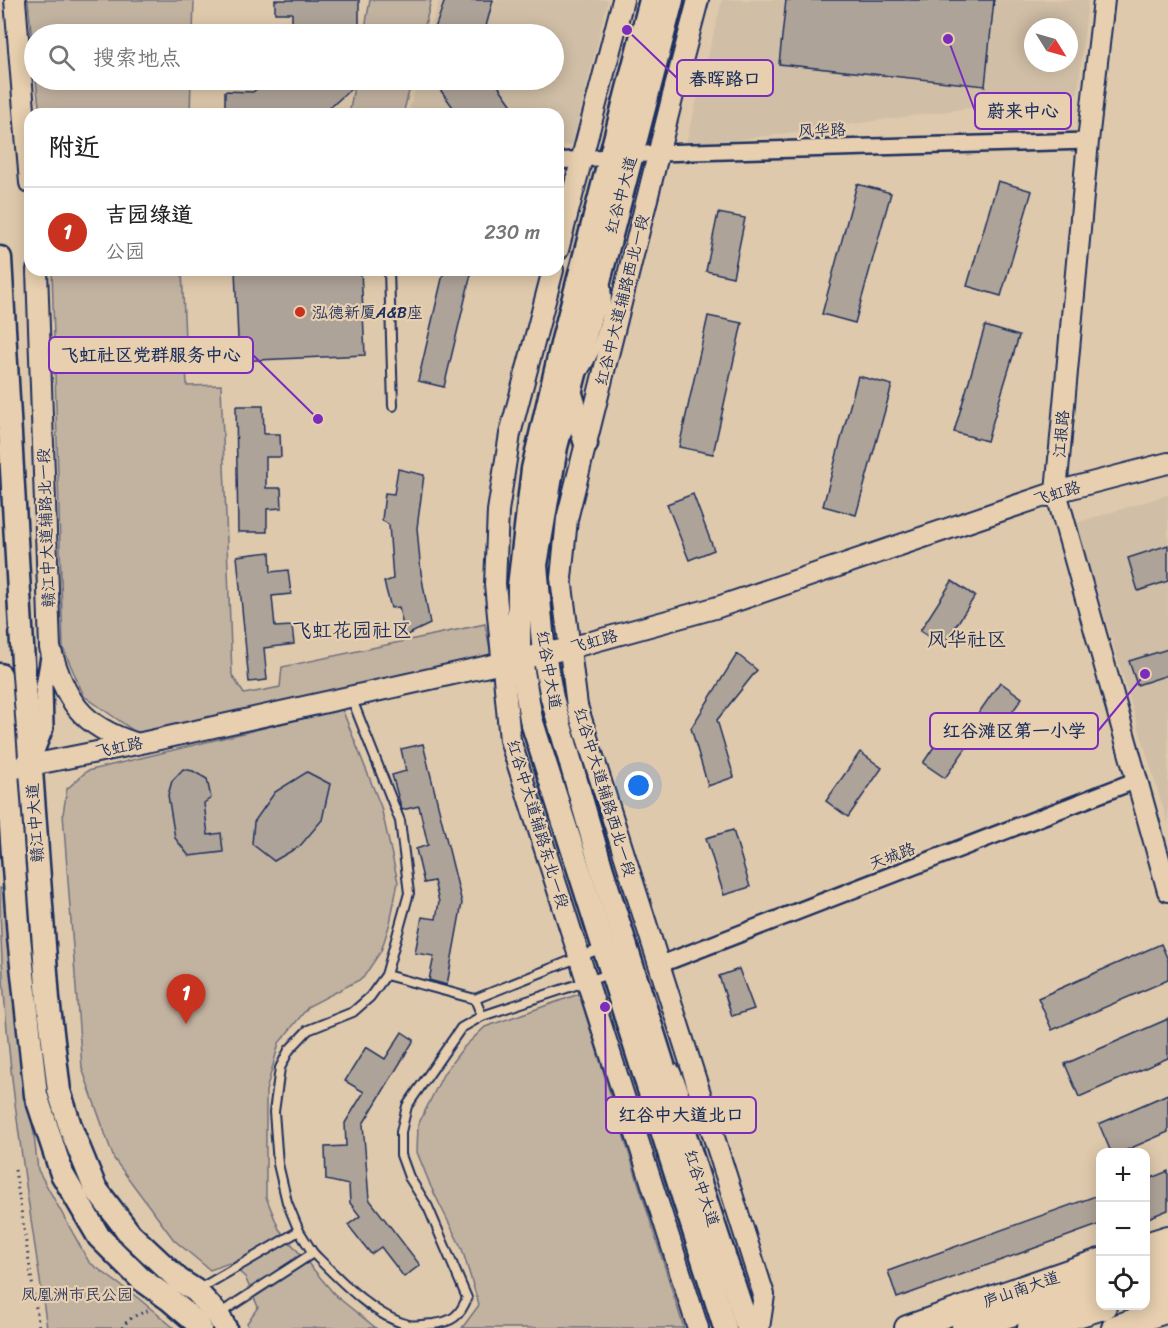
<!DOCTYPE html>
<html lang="zh">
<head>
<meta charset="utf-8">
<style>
	body { margin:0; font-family:Sriracha,"LXGW WenKai TC",sans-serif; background:#f2f2f2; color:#222 }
	.controls { position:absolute; right:18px; bottom:18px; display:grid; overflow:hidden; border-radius:12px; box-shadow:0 3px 15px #0003 }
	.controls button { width:54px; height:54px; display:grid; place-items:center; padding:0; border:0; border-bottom:2px solid #e0e0e0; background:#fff; color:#222; font:30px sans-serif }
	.compass { position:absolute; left:1024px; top:18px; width:54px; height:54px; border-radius:50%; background:#fff; box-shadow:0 3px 15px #0003; rotate:127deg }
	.you { position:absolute; left:639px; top:786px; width:21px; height:21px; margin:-15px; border:4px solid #fff; border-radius:50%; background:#1a73e8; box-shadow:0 0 0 9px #1a73e833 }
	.badge { display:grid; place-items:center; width:39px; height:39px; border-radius:50%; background:#c8321e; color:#fff; font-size:20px; font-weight:700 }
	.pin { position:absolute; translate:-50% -50px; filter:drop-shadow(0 2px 3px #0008) }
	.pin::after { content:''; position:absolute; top:32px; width:21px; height:18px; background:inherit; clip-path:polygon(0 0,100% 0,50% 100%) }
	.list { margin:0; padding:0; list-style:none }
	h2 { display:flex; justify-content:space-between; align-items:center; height:78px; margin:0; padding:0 24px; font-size:26px }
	h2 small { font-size:20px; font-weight:400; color:#767676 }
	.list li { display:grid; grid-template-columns:39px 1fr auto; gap:18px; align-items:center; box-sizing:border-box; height:90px; padding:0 24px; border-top:2px solid #e0e0e0 }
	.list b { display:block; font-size:22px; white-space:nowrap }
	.list p { margin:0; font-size:20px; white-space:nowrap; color:#767676 }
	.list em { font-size:20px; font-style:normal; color:#767676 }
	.icon { flex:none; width:33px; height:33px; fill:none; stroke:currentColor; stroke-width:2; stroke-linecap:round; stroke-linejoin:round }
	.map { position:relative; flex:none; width:1168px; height:1328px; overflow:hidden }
	.search { position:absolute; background:#fff; box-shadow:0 3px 15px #0003; left:24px; top:24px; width:540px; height:66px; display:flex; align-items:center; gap:15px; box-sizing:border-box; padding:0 21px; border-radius:33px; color:#767676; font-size:22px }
	.panel { position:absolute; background:#fff; box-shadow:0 3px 15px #0003; left:24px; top:108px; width:540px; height:168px; border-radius:18px }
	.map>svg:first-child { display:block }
	.built { fill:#d0bea6; fill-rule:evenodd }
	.green { fill:#c2b2a0; stroke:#6e707f; stroke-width:1.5 }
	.building { fill:#aea398; stroke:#1b2f5e; stroke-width:1.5 }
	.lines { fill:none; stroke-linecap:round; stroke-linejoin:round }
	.service-casing { stroke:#1b2f5e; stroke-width:12 }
	.minor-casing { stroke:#1b2f5e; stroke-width:20 }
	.tertiary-casing { stroke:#1b2f5e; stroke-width:24 }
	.secondary-casing { stroke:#1b2f5e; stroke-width:27 }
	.primary-casing { stroke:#1b2f5e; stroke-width:28 }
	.trunk-casing { stroke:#1b2f5e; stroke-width:30 }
	.path { stroke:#1b2f5e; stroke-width:3; stroke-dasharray:1.5 4.5; stroke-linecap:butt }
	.service { stroke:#e7cfaf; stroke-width:8 }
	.minor { stroke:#e7cfaf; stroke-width:15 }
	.tertiary { stroke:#e7cfaf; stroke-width:20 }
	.secondary { stroke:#e7cfaf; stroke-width:22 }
	.primary { stroke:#e7cfaf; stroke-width:24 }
	.trunk { stroke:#e7cfaf; stroke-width:26 }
	.poi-dot { fill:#c8321e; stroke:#e7cfaf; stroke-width:2 }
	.labels { text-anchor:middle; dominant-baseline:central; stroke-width:4.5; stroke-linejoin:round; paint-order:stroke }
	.street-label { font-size:16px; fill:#1b2f5e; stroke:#e7cfaf }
	.poi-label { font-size:16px; fill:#1b2f5e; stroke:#e7cfaf; text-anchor:start }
	.park-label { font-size:16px; fill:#2c3c65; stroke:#e7cfaf }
	.quarter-label { font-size:20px; fill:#1b2f5e; stroke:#e7cfaf }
	.leader { fill:none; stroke:#7b2cbf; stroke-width:2 }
	.callout-dot { fill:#7b2cbf; stroke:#e7cfaf; stroke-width:2 }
	.callout { fill:#e7cfaf; stroke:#7b2cbf; stroke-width:2 }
	.callout-label { font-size:18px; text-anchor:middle; font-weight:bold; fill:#1b2f5e }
</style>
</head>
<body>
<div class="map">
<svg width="1168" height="1328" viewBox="0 0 1168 1328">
	<rect width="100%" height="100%" fill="#dfc9ac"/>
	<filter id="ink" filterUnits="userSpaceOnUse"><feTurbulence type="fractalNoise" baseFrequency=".0167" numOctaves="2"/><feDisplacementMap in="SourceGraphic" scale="12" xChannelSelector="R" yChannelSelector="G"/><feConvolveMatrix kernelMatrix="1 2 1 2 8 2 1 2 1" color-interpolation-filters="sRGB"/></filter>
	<g filter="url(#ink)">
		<g class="built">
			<path d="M439,0h169l-36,145 -14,1v-32h-150l10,-34h136v-46h-125z"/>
			<path d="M722,0h366l-10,93 -393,54zM1033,27h36v36h-36z"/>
			<path d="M1168,495v329l-92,-301z"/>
		</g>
		<g class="green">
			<path d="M28,0h166l-1,34h-159v28z"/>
			<path d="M370,0h61l-8,34h-59z"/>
			<path d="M36,80h155l-1,34h-150z"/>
			<path d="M355,80h57l-9,34h-52l-1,-4z"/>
			<path d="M52,270h130l5,116 34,-1 11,290 12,19 36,-7 2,-20 203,-43 7,34 -355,75 -53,-37 -21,-48z"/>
			<path d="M342,709l39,98 17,75 -8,41 -9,28 -18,27 -54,28 -30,37 -13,48v106l13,32 57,67 40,32h-128l-1,-5 11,-16 -13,-30 -16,-14 -19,7 -36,-30 -60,-81 -32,-91 -19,-254 4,-25 20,-18z"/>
			<path d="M0,888l6,3 32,279 51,92 49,36 36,30h-127c-21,-146 -47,-292 -47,-440z"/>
			<path d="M579,994l105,334h-222l17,-23 -17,-56 -31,-62 -14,-35 1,-27 26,-52 19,-25 22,-21z"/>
		</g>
		<g class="building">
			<path d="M275,0h84v34h-67v-21h-17z"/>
			<path d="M445,0h48l-9,34h-51z"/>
			<path d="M786,0h208l-9,86 -206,-22z"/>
			<path d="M266,80h79l7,8 -29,26h-98v-23l28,1z"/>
			<path d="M433,80h61l24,34h-60z"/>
			<path d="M998,181l34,10 -31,105 -34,-10z"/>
			<path d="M857,184l34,9 -36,130 -33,-9z"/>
			<path d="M718,213l27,5 -12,59 -27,-6z"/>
			<path d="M235,270h126l4,85 -126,6z"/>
			<path d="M444,270h28l-28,117 -26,-6z"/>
			<path d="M708,316l34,7 -29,131 -34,-7z"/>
			<path d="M985,326l34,10 -32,105 -33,-9z"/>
			<path d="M858,376l34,9 -36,130 -33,-9z"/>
			<path d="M236,406h27l1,28h16l1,23h-15v31h15l1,20 -15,1v23h-29z"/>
			<path d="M398,469l26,6 -7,53 4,45 9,51 -25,12 -6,-29 -8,1 -7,-26 9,-3 -4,-54 -7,-5 3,-27 9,1z"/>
			<path d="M693,494l21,56 -25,10 -22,-56z"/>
			<path d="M1168,545v36l-30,10 -10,-33z"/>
			<path d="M270,552l1,20 17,-2 3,24 -19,2 3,31 17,-1 2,18 -30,4 3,32 -18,2 -12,-126z"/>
			<path d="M952,581l23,15 -32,50 -23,-15z"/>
			<path d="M1168,649v26l-31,10 -8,-24z"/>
			<path d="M737,654l20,16 -40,50 17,57 -26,9 -17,-58z"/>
			<path d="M1000,682l22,16 -29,42 -22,-16z"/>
			<path d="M950,723l23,15 -28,40 -22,-15z"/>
			<path d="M423,744l39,159 -15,82 -18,-5 5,-24 -19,-3 7,-36 14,2 3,-17 -5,-21 -10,2 -8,-34 12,-4 -9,-39 -17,4 -10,-35 14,-4 -5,-22z"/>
			<path d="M860,752l22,16 -34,49 -22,-16z"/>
			<path d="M183,769l10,2 14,8 4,19 -7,5 4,32 13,-2 2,19 -34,4 -14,-18 -7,-43 4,-14z"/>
			<path d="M307,772l23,12 -8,36 -22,26 -26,15 -22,-17 2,-22 21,-30z"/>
			<path d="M733,830l17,57 -26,8 -18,-57z"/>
			<path d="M1161,944l7,16v20l-116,50 -14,-32z"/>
			<path d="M739,969l15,40 -22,7 -13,-40z"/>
			<path d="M1168,1019v39l-89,39 -14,-33z"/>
			<path d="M402,1032l12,8 -51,84 6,75 51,66 -16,12 -23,-30 -10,7 -23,-29 12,-9 -10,-13 -1,-18 -23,-5 -1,-33 21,-1 -1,-23 19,-31 -19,-11 21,-34 19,12z"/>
			<path d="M1168,1094v38l-46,20h-11l-12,-28z"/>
			<path d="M1168,1171v39l-22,9v-39z"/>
			<path d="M1101,1194v30l-204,74 -9,-27z"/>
		</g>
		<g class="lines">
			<g class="service-casing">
				<g id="service">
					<path d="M389,270l4,136"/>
					<path d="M584,371c15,-23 26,-57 22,-85"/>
					<path d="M386,975l89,24 127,-51"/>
					<path d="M475,999l7,17"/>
					<path d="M675,1069l9,21 -1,13"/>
					<path d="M299,1231l14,22"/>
					<path d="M199,1289l100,-58 -12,-29 -9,-38 -4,-52 6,-44 9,-18 19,-20 45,-18 17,-15 16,-22 23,-82 -9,-72 -49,-124"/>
					<path d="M219,1314l94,-61c25,25 61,64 96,72 7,2 17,-1 24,-1 19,-2 27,-8 34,-26l-39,-91 -19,-30 -8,-22v-23l6,-26 54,-78 21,-12 127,-42"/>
				</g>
			</g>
			<g class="minor-casing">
				<g id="minor">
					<path d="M558,161l100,-8 430,-12"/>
					<path d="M33,759l12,-31 -1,-42 6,-35"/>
					<path d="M659,965l478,-185"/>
				</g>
			</g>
			<g class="tertiary-casing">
				<g id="tertiary">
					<path d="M15,0l15,183"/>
					<path d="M698,0l-26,99 -105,420 -6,59 16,128 187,589 -5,33"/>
					<path d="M1104,0l-16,141 -32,351 112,399"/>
					<path d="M558,250l65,-250"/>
					<path d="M37,270l13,378c16,52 30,78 85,95"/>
					<path d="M553,270l-43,164 -12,77 -3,73 15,156 188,588"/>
					<path d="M6,770l131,-26 433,-96 148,-41 338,-115 112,-29"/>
				</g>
			</g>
			<g class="secondary-casing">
				<g id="secondary">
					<path d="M651,0l-88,340 -30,129 -14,117v61l12,72 194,609"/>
					<path d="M672,0l-116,447 -20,118 8,89 8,44 49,169 100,319 47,142"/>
					<path d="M0,258l23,405 25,336 11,92 12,38 24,59 35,46 49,46 17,11 22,24 7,13"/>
					<path d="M571,394l15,50"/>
					<path d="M0,675l19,262 17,158 26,79 37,63 42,42 28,20 28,24 3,5"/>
				</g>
			</g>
			<g class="primary-casing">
				<g id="primary">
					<path d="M1146,1245l22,-7"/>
					<path d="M907,1328l193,-67"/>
					<path d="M1114,1328l54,-18"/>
				</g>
			</g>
			<g class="trunk-casing">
				<g id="trunk">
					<path d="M1146,1269l22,-7"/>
					<path d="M1146,1292l22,-7"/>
					<path d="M965,1328l135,-44"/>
					<path d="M1031,1328l72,-22"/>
				</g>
			</g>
			<g class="path">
				<path d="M15,1170l24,158"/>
				<path d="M122,1328c7,-11 18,-15 29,-18"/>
			</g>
			<use href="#service" class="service"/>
			<use href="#minor" class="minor"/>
			<use href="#tertiary" class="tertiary"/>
			<use href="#secondary" class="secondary"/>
			<use href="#primary" class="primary"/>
			<use href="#trunk" class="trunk"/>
		</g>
	</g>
	<circle class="poi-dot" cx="300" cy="312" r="6"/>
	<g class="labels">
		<g class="street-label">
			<text transform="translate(822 130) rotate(-2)">风华路</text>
			<text transform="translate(621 195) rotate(-75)">红谷中大道</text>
			<text transform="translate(622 300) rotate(-76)">红谷中大道辅路西北一段</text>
			<text transform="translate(1061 434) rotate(-85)">江报路</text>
			<text transform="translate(1057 493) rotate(-17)">飞虹路</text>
			<text transform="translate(46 528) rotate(-92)">赣江中大道辅路北一段</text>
			<text transform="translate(594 641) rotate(-15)">飞虹路</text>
			<text transform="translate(549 670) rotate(80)">红谷中大道</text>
			<text transform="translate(119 747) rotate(-11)">飞虹路</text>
			<text transform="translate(605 792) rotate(73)">红谷中大道辅路西北一段</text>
			<text transform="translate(35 823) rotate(-94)">赣江中大道</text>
			<text transform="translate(538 824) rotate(73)">红谷中大道辅路东北一段</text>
			<text transform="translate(892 856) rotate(-21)">天城路</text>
			<text transform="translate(702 1188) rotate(72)">红谷中大道</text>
			<text transform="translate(1021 1289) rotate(-19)">庐山南大道</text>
		</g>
		<g class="poi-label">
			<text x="312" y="312">泓德新厦A&amp;B座</text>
		</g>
		<g class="park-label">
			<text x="77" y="1294">凤凰洲市民公园</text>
		</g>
		<g class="quarter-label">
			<text x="352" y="630">飞虹花园社区</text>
			<text x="967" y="639">风华社区</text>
		</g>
	</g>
	<path class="leader" d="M627 30L677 78M948 39L975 111M318 419L253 355M1145 674L1098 731M605 1007L606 1115"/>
	<g class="callout-dot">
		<circle cx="627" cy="30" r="6"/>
		<circle cx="948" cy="39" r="6"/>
		<circle cx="318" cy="419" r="6"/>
		<circle cx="1145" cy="674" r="6"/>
		<circle cx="605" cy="1007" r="6"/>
	</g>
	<g class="callout">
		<rect x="677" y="60" width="96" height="36" rx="6"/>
		<rect x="975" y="93" width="96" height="36" rx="6"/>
		<rect x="49" y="337" width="204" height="36" rx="6"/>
		<rect x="930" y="713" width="168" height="36" rx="6"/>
		<rect x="606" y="1097" width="150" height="36" rx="6"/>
	</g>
	<g class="callout-label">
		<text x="725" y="85">春晖路口</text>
		<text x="1023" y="117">蔚来中心</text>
		<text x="151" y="361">飞虹社区党群服务中心</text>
		<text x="1014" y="737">红谷滩区第一小学</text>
		<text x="681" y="1121">红谷中大道北口</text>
	</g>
</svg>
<div class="controls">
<button>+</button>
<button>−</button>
<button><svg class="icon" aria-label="locate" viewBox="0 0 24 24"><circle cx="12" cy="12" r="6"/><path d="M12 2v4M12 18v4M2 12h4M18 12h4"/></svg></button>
</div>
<svg class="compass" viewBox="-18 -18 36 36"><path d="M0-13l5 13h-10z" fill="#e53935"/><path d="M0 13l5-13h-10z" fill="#767676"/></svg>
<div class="you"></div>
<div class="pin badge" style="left:186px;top:1024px">1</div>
<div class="search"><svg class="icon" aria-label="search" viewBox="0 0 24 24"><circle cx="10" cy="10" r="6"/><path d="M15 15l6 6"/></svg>搜索地点</div>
<section class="panel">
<h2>附近<small></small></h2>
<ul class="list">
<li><span class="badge">1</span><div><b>吉园绿道</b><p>公园</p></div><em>230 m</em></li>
</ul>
</section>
</div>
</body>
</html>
